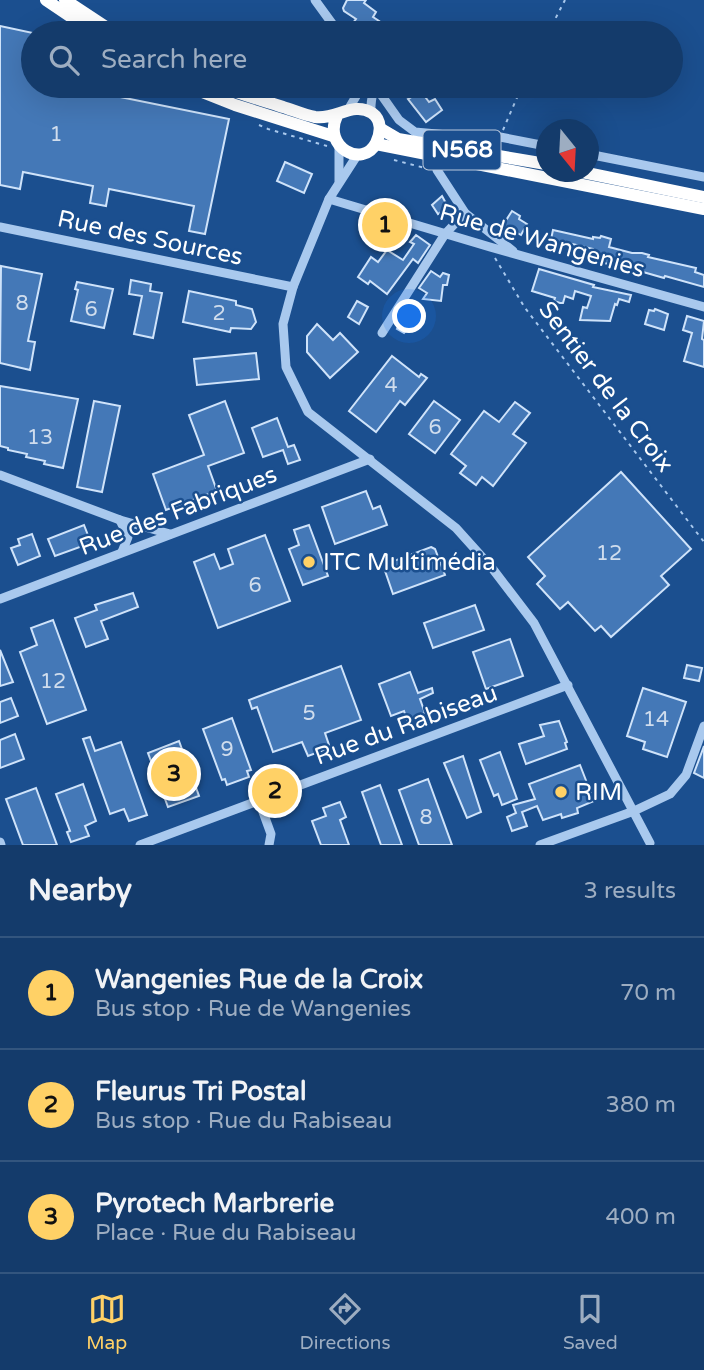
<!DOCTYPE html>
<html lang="en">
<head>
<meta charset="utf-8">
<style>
	body { margin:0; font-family:"Varela Round",sans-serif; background:#1d4271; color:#f1f3f6 }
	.compass { position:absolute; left:536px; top:119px; width:63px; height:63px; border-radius:50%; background:#143b6b; box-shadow:0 7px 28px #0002; rotate:162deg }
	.you { position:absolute; left:410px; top:317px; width:24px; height:24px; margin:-18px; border:5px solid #fff; border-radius:50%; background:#1a73e8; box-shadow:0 0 0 10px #1a73e833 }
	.badge { display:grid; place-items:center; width:46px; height:46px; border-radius:50%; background:#ffd166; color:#111; font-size:23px; font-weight:700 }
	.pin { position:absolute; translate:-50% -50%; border:4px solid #fff; box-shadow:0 2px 7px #0006 }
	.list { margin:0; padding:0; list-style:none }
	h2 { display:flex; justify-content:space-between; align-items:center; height:91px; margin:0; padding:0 28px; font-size:30px }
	h2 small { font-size:23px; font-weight:400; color:#9dadc1 }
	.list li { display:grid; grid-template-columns:46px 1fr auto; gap:21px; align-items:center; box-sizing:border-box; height:112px; padding:0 28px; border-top:2px solid #33557e }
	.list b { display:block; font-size:26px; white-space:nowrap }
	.list p { margin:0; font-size:23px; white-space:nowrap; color:#9dadc1 }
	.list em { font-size:23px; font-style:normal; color:#9dadc1 }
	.icon { flex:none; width:38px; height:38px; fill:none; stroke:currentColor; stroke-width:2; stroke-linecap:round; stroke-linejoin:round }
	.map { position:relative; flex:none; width:704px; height:845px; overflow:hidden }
	.search { position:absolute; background:#143b6b; box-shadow:0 7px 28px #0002; left:21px; right:21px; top:21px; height:77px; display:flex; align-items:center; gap:18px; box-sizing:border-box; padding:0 24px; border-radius:38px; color:#9dadc1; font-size:26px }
	.sheet { height:427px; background:#143b6b }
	nav { display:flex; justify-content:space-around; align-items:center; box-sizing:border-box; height:98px; border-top:2px solid #33557e; background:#143b6b; font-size:19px; color:#9dadc1 }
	nav a { display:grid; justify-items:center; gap:4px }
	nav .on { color:#ffd166 }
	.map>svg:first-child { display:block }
	.building { fill:#4478b7; stroke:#cfe3fa; stroke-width:2 }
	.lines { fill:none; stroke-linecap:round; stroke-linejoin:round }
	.path { stroke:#a9c9ee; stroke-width:2; stroke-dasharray:3.5 5; stroke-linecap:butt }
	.minor { stroke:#a9c9ee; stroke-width:9 }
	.highway { stroke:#fff; stroke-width:12 }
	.poi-dot { fill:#ffd166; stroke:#1b4f8f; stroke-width:2.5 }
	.labels { text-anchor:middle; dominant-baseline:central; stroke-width:5; stroke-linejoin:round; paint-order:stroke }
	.number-label { font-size:21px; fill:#d0dded }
	.shield { fill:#1b4f8f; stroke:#bbcadd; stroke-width:2 }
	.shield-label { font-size:23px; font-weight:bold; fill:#fff }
	.street-label { font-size:24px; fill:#fff; stroke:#1b4f8f }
	.poi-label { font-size:24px; fill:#fff; stroke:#1b4f8f; text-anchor:start }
</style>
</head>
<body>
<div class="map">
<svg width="704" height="845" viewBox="0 0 704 845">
	<rect width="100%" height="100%" fill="#1b4f8f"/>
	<g class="building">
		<path d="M347,0h19l-2,3 12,9 -3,5 6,4 -5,6 5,6h-13l-14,-9 4,-5 -12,-8 -1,-3z"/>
		<path d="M0,26l33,7v53h90l-3,11 109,22 -24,115 -16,-3 5,-25 -85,-17 -3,17 -16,-3 3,-17 -70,-14 -3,17 -20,-4z"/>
		<path d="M411,86h6l12,16 6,-3 7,11 -16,12 -18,-23 2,-1 -6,-8z"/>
		<path d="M285,162l27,12 -8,19 -27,-12z"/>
		<path d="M442,196l6,11 -10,7 -6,-9z"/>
		<path d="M512,211l8,5 -1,3 8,5 -6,11 -18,-10z"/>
		<path d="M553,230l40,9v-2l7,1 1,-2 10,3 -2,8 23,6h10l7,2 -1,2 48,11 -1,4 9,3v12l-39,-11 -1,2 -21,-6 -1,2 -51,-15 2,-10 -29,-7 -2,6 -8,-2 -4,-2z"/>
		<path d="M416,235l14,10 -12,18 -5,-4 -26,35 -17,-13 -2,3 -10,-7 13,-20 7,5 9,-12 16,10 11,-16 -4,-2z"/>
		<path d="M1,266l41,8 -14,67 7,1 -5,28 -30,-7z"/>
		<path d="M539,269l55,16 -1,2 38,8 -2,7 -10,-3 -2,6 -2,-1 -5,17 -30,-1 3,-13 4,1 4,-12 -16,-5 -2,8 -8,-3 -2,7h-3l-6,-2 1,-3 -23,-7z"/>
		<path d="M431,271l9,6 3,-4 6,2 -2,10h-4l-2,16 -18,-2 4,-6 -8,-5z"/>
		<path d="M131,280l20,4 -1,7 12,2 -9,45 -19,-4 8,-38 -13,-2z"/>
		<path d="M77,282l36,7 -9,39 -33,-7 7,-31 -3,-1z"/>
		<path d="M189,291l47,10v4l16,4 4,13 -5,7 -20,-1 -1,4 -47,-10z"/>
		<path d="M357,301l11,6 -9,17 -11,-7z"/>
		<path d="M409,308l14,10 -9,10 -4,-3 -6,8 -7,-4z"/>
		<path d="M655,309l13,5 -4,16 -19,-6 4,-14 5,1z"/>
		<path d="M687,316l17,5 -2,18 2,1v27l-20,-6 8,-28 -9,-3z"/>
		<path d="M317,324l16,16 7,-7 18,19 -28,26 -23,-26v-16z"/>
		<path d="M256,353l3,26 -62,6 -3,-26z"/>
		<path d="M392,356l27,21 2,-3 6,4 -22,27 -5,-4 -24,31 -27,-21z"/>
		<path d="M0,386l78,13 -15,69 -19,-4 1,-3 -19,-4 1,-3 -19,-4v-2l-8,-2z"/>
		<path d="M94,401l26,5 -18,86 -25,-5z"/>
		<path d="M225,401l19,52 -36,13 9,25 -51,19 -13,-36 51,-19 -15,-40z"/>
		<path d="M434,401l26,19 -25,33 -26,-19z"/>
		<path d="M515,402l15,11 -17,21 13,9 -33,43 -11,-9 -6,8 -16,-12 6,-7 -15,-12 33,-43 15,11z"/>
		<path d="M277,418l11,29 6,-2 6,15 -12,4 -5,-14 -20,7 -11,-29z"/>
		<path d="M621,472l70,77 -30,27 8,9 -58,52 -10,-11 -6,5 -27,-29 -8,7 -23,-25 8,-8 -17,-19z"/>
		<path d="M366,491l7,18 7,-3 7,19 -52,19 -13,-37z"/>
		<path d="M84,525l7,18 -36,13 -7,-17z"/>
		<path d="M309,525l19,51 -25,9 -14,-36 10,-4 -5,-15z"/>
		<path d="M32,534l8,22 -22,9 -7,-17 9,-3 -2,-6z"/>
		<path d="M265,535l25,66 -72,27 -24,-66 20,-8 6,15 13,-5 -5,-15z"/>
		<path d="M431,547l4,2 10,26 -52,19 -10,-29z"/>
		<path d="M133,593l5,14 -37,14 7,18 -22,8 -11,-29 22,-8 -2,-5z"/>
		<path d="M475,605l9,25 -51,18 -9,-25z"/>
		<path d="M53,620l33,90 -39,14 -27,-72 17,-7 -6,-17z"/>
		<path d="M510,639l13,37 -37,13 -13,-37z"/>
		<path d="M0,650l13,32 -13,4z"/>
		<path d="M687,665l15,3 -3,13 -15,-3z"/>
		<path d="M341,666l20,54 -36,13 5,15 -22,8 -6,-14 -29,10 -16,-45 -5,2 -3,-9z"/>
		<path d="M410,672l8,21 14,-5 1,5 -13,6 5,14 -18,7 -3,-9 -13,5 -12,-32z"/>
		<path d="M643,688l43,14 -19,55 -24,-8 2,-7 -18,-6z"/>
		<path d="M11,698l7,18 -18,7v-21z"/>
		<path d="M232,718l19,52 -4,1 2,6 -22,8 -2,-6 -3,1 -19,-51z"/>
		<path d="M559,721l8,21 -2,1 2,6 -41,15 -7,-20 25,-8 -4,-11z"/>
		<path d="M15,734l9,25 -24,9v-28z"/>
		<path d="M90,737l5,14 26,-9 26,73 -18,6 -5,-12 -14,5 -27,-75z"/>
		<path d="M179,741l20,55 -31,11 -20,-54z"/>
		<path d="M704,746v32l-10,-5z"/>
		<path d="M500,752l17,47 -15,6 -4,-11 -4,2 -14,-36z"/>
		<path d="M463,756l18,56 -14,6 -23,-55z"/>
		<path d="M580,765l14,36 -17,7 1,5 -16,5 -1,-4 -18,6 -6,-14 -15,6 5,14 -15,5 -5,-14 9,-4 -3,-8 22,-6 -6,-15z"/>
		<path d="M428,779l24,66h-33l-20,-55z"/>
		<path d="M83,784l13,37 -11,5 4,10 -18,6 -4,-10 3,-1 -14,-37z"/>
		<path d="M380,785l22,60h-21l-19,-53z"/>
		<path d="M36,788l21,57h-34l-17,-46z"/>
		<path d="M340,802l6,15 -6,3 9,25h-28l-9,-24 14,-5 -3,-8z"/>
	</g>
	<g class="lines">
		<g class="path">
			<path d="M548,33l17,-33"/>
			<path d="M259,125l9,4 59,17"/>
			<path d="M503,130l19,-44"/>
			<path d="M394,160l35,9"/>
			<path d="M495,258l30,50 179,234"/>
		</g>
		<g class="minor">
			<path d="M315,0l24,33"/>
			<path d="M375,86l24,34 16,12 65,6 20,-1 46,9"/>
			<path d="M348,110l14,-24"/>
			<path d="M371,112c-1,-10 3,-21 2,-26"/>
			<path d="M339,147v34"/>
			<path d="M358,154l-29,45 -36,88 -10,37 3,43 22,45 148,116 36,40 42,55 116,220"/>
			<path d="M588,154l116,23"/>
			<path d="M437,170l28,43 48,38"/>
			<path d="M329,199l161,48 214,60"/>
			<path d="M0,227l293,60"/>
			<path d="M382,333l63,-99 20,-21"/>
			<path d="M0,475l120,45 50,14"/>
			<path d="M120,520l8,17 -6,15"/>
			<path d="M0,599l370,-140"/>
			<path d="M259,801l12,33 -2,11"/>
			<path d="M0,842l1,3"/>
			<path d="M140,845l428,-160"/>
			<path d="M540,845l94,-34 36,-17 16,-19 18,-49"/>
		</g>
		<g class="highway">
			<path d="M46,0l49,33"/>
			<path d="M65,0l50,33"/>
			<path d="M187,86l48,19 98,31"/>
			<path d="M222,86c19,9 41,14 61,21 10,3 21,8 32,10 21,3 38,-16 57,-4 10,7 9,20 4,30 -13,26 -54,4 -39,-27"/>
			<path d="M381,129l17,10 148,25"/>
			<path d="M376,144l328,65"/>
			<path d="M582,172l122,25"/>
		</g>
	</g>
	<g class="poi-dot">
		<circle cx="309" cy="562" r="7"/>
		<circle cx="561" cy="792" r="7"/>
	</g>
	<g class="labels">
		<g class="number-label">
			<text x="56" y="134">1</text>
			<text x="22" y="303">8</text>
			<text x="91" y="309">6</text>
			<text x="219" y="313">2</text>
			<text x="391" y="385">4</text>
			<text x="435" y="427">6</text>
			<text x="40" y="437">13</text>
			<text x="609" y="553">12</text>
			<text x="255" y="585">6</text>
			<text x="53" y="681">12</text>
			<text x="309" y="713">5</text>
			<text x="656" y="719">14</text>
			<text x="227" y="749">9</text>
			<text x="426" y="817">8</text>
		</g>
		<rect class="shield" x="423.5" y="130.5" width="77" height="39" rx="5"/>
		<g class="shield-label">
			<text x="462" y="150">N568</text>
		</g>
		<g class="street-label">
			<text transform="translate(150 238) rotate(12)">Rue des Sources</text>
			<text transform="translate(542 241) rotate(16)">Rue de Wangenies</text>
			<text transform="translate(606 387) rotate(53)">Sentier de la Croix</text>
			<text transform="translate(178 511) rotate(-21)">Rue des Fabriques</text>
			<text transform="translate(406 725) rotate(-20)">Rue du Rabiseau</text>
		</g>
		<g class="poi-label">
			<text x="323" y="562">ITC Multimédia</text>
			<text x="575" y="792">RIM</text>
		</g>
	</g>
</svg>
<svg class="compass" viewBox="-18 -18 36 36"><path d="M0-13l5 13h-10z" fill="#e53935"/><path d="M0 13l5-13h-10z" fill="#9dadc1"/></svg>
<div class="you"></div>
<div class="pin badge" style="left:385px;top:225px">1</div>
<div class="pin badge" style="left:275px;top:791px">2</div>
<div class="pin badge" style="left:174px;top:774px">3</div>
<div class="search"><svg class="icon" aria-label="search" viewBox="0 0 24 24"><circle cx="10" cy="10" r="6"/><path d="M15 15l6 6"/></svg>Search here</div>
</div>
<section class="sheet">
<h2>Nearby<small>3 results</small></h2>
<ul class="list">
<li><span class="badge">1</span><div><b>Wangenies Rue de la Croix</b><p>Bus stop · Rue de Wangenies</p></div><em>70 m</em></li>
<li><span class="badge">2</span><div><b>Fleurus Tri Postal</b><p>Bus stop · Rue du Rabiseau</p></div><em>380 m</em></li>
<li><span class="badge">3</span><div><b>Pyrotech Marbrerie</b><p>Place · Rue du Rabiseau</p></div><em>400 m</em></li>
</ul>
</section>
<nav>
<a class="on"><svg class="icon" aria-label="map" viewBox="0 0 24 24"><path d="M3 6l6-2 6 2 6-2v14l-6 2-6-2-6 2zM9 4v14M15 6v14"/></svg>Map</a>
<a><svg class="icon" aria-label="directions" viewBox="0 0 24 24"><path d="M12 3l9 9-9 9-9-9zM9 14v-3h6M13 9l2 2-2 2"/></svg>Directions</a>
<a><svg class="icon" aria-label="saved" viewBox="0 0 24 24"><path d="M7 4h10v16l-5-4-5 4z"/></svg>Saved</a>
</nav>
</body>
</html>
